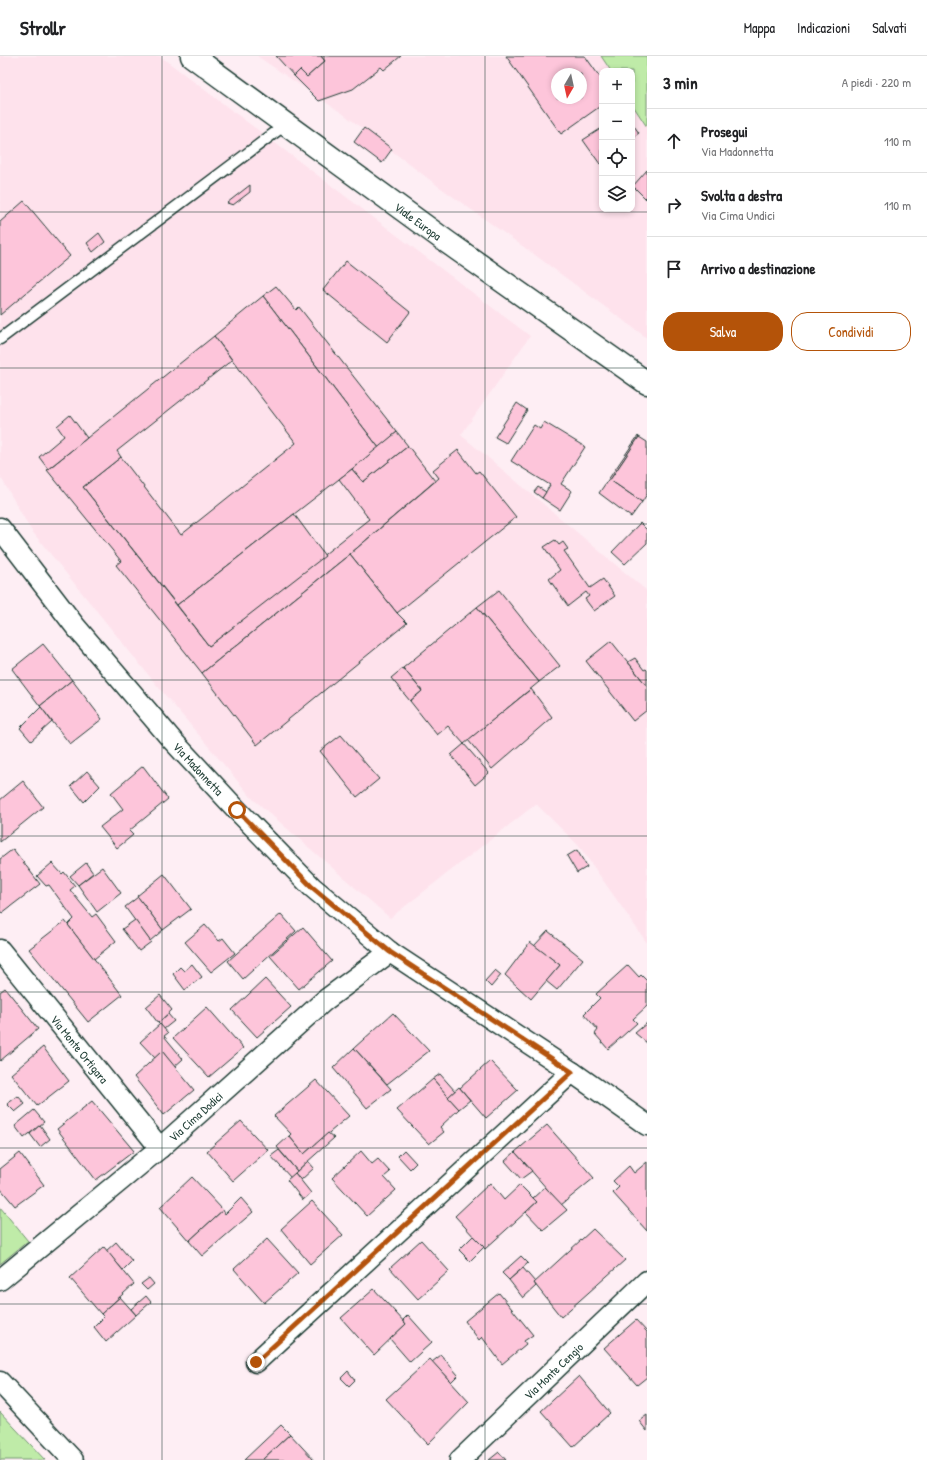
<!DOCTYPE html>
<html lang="it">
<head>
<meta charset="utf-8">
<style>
	body { margin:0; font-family:"Patrick Hand",sans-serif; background:#f6f6f6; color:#202124 }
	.controls { position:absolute; right:12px; top:12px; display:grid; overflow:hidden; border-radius:8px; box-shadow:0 2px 6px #0003 }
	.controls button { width:36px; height:36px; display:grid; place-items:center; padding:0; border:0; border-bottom:1px solid #e0e0e0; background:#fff; color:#202124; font:20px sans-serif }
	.compass { position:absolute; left:551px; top:12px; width:36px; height:36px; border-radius:50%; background:#fff; box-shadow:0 2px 6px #0003; rotate:189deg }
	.stop { position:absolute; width:12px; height:12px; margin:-9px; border:3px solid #b45309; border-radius:50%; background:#fff }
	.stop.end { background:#b45309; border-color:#fff; box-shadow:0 1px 4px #0008 }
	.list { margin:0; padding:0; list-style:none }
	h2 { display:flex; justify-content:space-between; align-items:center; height:52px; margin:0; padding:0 16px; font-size:17px }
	h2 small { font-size:13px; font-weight:400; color:#757577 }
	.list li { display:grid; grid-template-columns:26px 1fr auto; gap:12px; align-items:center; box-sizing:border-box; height:64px; padding:0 16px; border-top:1px solid #e0e0e0 }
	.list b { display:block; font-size:15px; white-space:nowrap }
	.list p { margin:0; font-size:13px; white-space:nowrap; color:#757577 }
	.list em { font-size:13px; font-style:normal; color:#757577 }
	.actions { display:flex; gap:8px; padding:12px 16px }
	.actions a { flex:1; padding:9px 0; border:1px solid #b45309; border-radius:16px; text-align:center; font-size:14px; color:#b45309 }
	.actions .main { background:#b45309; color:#fff }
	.icon { flex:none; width:22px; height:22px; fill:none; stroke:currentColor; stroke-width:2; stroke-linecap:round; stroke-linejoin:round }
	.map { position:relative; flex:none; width:647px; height:1404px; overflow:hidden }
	header { display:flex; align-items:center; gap:24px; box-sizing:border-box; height:56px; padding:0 20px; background:#fff; border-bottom:1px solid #e0e0e0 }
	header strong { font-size:19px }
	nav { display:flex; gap:22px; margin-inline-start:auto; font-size:14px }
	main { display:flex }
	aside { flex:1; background:#fff }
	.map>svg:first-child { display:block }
	.built { fill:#fee2ec; fill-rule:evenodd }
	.green { fill:#bfeba8; stroke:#6f946e }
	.building { fill:#fdc5da; stroke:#1f3d34; fill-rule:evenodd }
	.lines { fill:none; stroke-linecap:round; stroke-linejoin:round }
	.service-casing { stroke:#1f3d34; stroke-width:13 }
	.minor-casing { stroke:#1f3d34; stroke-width:23 }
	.secondary-casing { stroke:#1f3d34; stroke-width:25 }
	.service { stroke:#fff; stroke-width:10 }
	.minor { stroke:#fff; stroke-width:20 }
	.secondary { stroke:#fff; stroke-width:22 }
	.route { stroke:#b45309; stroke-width:5 }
	.grid { fill:none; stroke:#1f3d34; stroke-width:1; stroke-opacity:0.55 }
	.labels { text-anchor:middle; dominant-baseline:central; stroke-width:3; stroke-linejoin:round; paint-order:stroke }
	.street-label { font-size:12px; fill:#1f3d34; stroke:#fff }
</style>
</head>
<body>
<header>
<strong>Strollr</strong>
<nav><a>Mappa</a><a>Indicazioni</a><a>Salvati</a></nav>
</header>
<main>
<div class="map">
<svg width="647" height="1404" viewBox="0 0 647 1404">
	<rect width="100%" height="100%" fill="#feeef4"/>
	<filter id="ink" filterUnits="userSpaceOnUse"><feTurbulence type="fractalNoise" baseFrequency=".025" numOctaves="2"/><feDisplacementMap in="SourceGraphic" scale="8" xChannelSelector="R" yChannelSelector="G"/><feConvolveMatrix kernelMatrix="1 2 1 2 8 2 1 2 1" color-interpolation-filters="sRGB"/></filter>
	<g filter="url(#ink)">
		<g class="built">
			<path d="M0,0h160l370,280 -69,99 186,156v352l-68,-97 -43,-42 -146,114 -138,-120 -97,-115 -124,-153 -31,-54z"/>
			<path d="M257,0h344l10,15h-9v138h30v-105l15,23v211l-112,-83 -97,-69 -96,-73 -20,-13 -3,1 -9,-9zM557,18h24v24h-24z"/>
		</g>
		<g class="green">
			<path d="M601,0h46v71l-15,-23v-33h-21z"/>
			<path d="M0,1151l28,34 -28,23z"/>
			<path d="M0,1356l45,48h-45z"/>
		</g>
		<g class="building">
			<path d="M276,0h45l4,5 -18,16 -7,-7 -6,6z"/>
			<path d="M321,0h80l-17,14 -3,-3 -28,22 -34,12 -25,-25 6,-6 7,7 18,-16z"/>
			<path d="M506,0h79l17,24v25l-41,29zM557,18h24v24h-24z"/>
			<path d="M632,67l7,10 -7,5z"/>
			<path d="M364,72l28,21 -10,14 -28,-21z"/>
			<path d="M602,72v34l-2,2 -17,-24z"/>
			<path d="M647,114v28l-1,1 -13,-13z"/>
			<path d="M250,129v7l-17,13 -6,-2z"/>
			<path d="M24,145l46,55 -70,59v-93z"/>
			<path d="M99,177l6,9 -12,10 -6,-9z"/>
			<path d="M346,205l64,51 -23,30 -64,-52z"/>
			<path d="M276,230l20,24 3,-3 98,125 -18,16 -116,-152z"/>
			<path d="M263,240l116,152 -202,157 -94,-118 38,-30 60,78 115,-92 -82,-107z"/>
			<path d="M214,280l18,24 -115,91 4,6 -38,30 126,159 160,-127 -30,-40 13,-10 11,13 45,-36 27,35 -85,73 -148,119 -86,-108 5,-4 -74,-91z"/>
			<path d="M517,347l10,7 -21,33 -11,-6z"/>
			<path d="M70,359l17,23 -39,31 -9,-12 25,-21 -7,-10z"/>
			<path d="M544,366l41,25 -24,37 11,7 -12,19 -18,-12 8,-13 -39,-24 23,-36 6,4z"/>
			<path d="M397,376l11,14 -45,36 -11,-13z"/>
			<path d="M638,380l1,1 -29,43 32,22 -11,15 -32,-24z"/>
			<path d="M639,381l8,5v52l-5,8 -32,-22z"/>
			<path d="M458,394l18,23 3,-2 37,46 -119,96 -47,-59 89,-76 -6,-8z"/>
			<path d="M538,431l8,5 -4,6 -8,-6z"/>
			<path d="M294,458l31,42 -116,90 -32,-41z"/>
			<path d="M640,467l7,7v13l-22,21 -13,-12z"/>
			<path d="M555,484l4,5 4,-3 5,7 -4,2 26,37 13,-9 12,17 -21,15 -9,-12 4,-3 -3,-4 -18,14 -19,-27 11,-9 -16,-23z"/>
			<path d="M350,498l47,59 10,10 -150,122 -55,-72z"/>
			<path d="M499,534l61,76 -21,16 -62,-75z"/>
			<path d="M477,551l62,75 -75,62 -16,-18 -11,9 -27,-34 12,-10 -19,-23z"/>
			<path d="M611,585l36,45v24l-14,11 -47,-60z"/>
			<path d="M43,588l29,36 -32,26 -28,-37z"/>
			<path d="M635,602l9,12 2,-1 1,1v16l-19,-24z"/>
			<path d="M403,612l19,23 -12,10 -19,-23z"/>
			<path d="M72,624l30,39 -32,25 -30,-38z"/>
			<path d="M531,633l21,28 -60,52 -24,-29z"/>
			<path d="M41,651l11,15 -21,19 -11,-13z"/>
			<path d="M341,679l38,44 -22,18 -37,-46z"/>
			<path d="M464,688l25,29 -14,12 -24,-30z"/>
			<path d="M143,710l25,33 -39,32 4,4 -16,13 -17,-21 23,-18 -12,-16z"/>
			<path d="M87,715l13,15 -16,16 -13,-16z"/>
			<path d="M23,725l20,26 -43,35v-42z"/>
			<path d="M13,793l27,35 -38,29 -2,-2v-52z"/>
			<path d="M577,794l10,17 -10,6 -10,-17z"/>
			<path d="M52,807l10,11 2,-2 11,14 -5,4 22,27 4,-3 20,27 -22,18 -26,-34 6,-6 -25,-34 -3,1 -9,-10z"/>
			<path d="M86,807l7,10 -15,12 -8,-9z"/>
			<path d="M102,811l19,26 -24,19 -19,-27z"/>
			<path d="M164,818l27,35 -28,21 -26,-34z"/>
			<path d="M138,841l25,33 -13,11 -25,-34z"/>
			<path d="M281,858l15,17 -53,48 -15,-18z"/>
			<path d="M135,864l16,22 -12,9 -17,-22z"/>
			<path d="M65,865l57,74 -34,27 -59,-73z"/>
			<path d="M205,869l14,16 4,-3 12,15 -24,19 -26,-30z"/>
			<path d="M303,871l29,34 -33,28 -29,-33z"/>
			<path d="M548,875l35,28 -26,31 -11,-9 14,-16 -26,-19z"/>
			<path d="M530,886l30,23 -29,34 -26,-24z"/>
			<path d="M192,908l10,13 -17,13 -12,-16 7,-7 4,4z"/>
			<path d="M628,909l11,12 2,-2 6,6v25l-14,13 4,4 -29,26 -13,-15 3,-4 -14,-16 16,-16 -4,-4z"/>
			<path d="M495,914l6,5 -10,12 -6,-6z"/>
			<path d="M265,923l26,28 -34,30 -25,-27z"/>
			<path d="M5,932l33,41 -38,32v-69z"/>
			<path d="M160,939l12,15 -14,13 -12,-16z"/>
			<path d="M207,951l36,41 -34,29 -36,-39z"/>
			<path d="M393,957l36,38 -42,33 -33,-36z"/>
			<path d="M168,958l6,7 -10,8 -6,-6z"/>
			<path d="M647,967v20l-12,-10z"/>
			<path d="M160,968l8,9 -4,3 19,23 -9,8 -12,-16 -7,7 -15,-16z"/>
			<path d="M43,991l26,34 -32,25 -26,-32z"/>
			<path d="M354,992l37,41 -24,19 -34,-40z"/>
			<path d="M162,995l32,39 -30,25 -30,-38z"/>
			<path d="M490,1005l28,29 -32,28 -26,-30z"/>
			<path d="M440,1018l15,17 -7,6 -15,-18z"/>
			<path d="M433,1023l26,30 -19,18 4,5 -15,12 -32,-34z"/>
			<path d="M316,1024l33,36 -45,38 -15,-18 2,-2 -17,-18z"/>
			<path d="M459,1031l11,13 -11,9 -11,-12z"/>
			<path d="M18,1040l7,8 -10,8 -8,-8z"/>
			<path d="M92,1045l42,50 -38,29 -39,-51z"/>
			<path d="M34,1054l10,12 -20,16 -9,-12z"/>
			<path d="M241,1065l27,29 -35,31 -26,-30z"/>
			<path d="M40,1069l10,14 -10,8 -10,-13z"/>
			<path d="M547,1069l47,53 -33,27 -46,-53z"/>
			<path d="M328,1077l6,5 -37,33 -20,-24 12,-11 15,18z"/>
			<path d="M279,1094l18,21 -6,7 -20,-22z"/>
			<path d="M404,1094l12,13 -6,6 -12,-13z"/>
			<path d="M361,1095l11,13 6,-5 12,13 -6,5 12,13 -29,26 -35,-38z"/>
			<path d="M515,1096l17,19 -11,8 -16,-18z"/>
			<path d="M20,1097l24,32 -29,21 -15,-18v-19z"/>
			<path d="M308,1105l6,7 -13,12 -6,-7z"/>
			<path d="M647,1106v69l-34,-38 6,-6 -6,-6 16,-15 5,7z"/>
			<path d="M295,1117l16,20 -8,7 -16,-20z"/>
			<path d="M192,1121l31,33 -34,31 -29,-34z"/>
			<path d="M490,1127l14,17 16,-15 17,17 -52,47 -30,-33z"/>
			<path d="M545,1131l22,23 -24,20 -17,-18 11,-10 -4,-4z"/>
			<path d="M241,1142l12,14 -51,44 -13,-15 34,-31 2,4z"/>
			<path d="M312,1145l31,34 -33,29 -29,-35z"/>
			<path d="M593,1173l32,31 -64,57 -27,-34z"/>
			<path d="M473,1180l11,11 -14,14 -11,-11z"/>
			<path d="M267,1183l31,34 -34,30 -30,-34z"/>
			<path d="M421,1184l28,31 -31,28 -28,-31z"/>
			<path d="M116,1186l16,19 -9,9 -17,-19z"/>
			<path d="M104,1191l30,37 -33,30 -31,-36z"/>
			<path d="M521,1200l7,7 -19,17 -7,-7z"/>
			<path d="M523,1212l12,14 -1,1 2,3 -13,12 -14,-18z"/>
			<path d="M149,1222l5,6 -7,6 -6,-6z"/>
			<path d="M374,1233l32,35 -32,31 -33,-37z"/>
			<path d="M499,1237l34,42 -9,6 2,3 -24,20 -20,-27 -3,3 -14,-19z"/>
			<path d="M146,1240l5,6 -15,13 -5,-6z"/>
			<path d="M120,1241l16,18 -30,27 -12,-15 10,-10 -3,-3z"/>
			<path d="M408,1259l24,27 -22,20 -20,-23 16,-15 -3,-4z"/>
			<path d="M636,1264l11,12v45l-10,8 -33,-37z"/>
			<path d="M441,1299l17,20 -7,7 -19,-20z"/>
			<path d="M430,1303l39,43 -41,42 -42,-45z"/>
			<path d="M348,1315l7,9 -6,6 -8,-8z"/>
			<path d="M579,1320l31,37 -37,34 -32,-36z"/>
			<path d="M647,1359v16l-8,-10z"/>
			<path d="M281,1369l9,9 -28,26h-18z"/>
			<path d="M290,1378l24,26h-52z"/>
			<path d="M499,1396l7,8h-17z"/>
		</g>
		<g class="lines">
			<g class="service-casing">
				<path id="service" d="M0,283l285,-214"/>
			</g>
			<g class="minor-casing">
				<g id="minor">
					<path id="s1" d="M0,472l75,98 97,114 65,70 75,77 78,65 182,120 75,53"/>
					<path id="s2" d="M0,894l160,198"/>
					<path id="s3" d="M0,1224l160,-132 164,-147 66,-49"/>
					<path d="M256,1306l316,-290"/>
					<path d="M0,1326l73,78"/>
					<path id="s4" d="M460,1404l187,-179"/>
				</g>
			</g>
			<g class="secondary-casing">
				<g id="secondary">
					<path id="s5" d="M192,0l255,186 200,141"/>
				</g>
			</g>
			<use href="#service" class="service"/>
			<use href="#minor" class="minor"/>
			<use href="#secondary" class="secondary"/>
		</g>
	</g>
	<g class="lines" filter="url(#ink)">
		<path class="route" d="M237,754l75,77 78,65 182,120 -316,290"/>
	</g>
	<path class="grid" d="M162,0v1404M324,0v1404M485,0v1404M0,156h647M0,312h647M0,468h647M0,624h647M0,780h647M0,936h647M0,1092h647M0,1248h647"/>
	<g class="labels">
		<g class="street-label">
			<text stroke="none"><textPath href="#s5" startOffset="280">Viale Europa</textPath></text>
			<text stroke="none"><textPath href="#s1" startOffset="312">Via Madonnetta</textPath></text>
			<text stroke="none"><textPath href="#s2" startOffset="127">Via Monte Ortigara</textPath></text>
			<text stroke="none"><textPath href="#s3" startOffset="255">Via Cima Dodici</textPath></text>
			<text stroke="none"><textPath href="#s4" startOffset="129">Via Monte Cengio</textPath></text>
		</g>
	</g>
</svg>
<div class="controls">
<button>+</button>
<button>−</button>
<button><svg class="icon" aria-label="locate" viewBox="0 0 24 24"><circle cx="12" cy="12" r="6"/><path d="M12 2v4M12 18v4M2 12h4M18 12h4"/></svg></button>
<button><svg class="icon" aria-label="layers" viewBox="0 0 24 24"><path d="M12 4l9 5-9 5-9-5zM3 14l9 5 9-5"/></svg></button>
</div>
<svg class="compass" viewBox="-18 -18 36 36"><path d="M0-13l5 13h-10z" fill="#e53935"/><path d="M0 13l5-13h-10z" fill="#757577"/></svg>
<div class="stop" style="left:237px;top:754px"></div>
<div class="stop end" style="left:256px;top:1306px"></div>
</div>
<aside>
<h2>3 min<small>A piedi · 220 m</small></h2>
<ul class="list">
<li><svg class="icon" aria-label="ahead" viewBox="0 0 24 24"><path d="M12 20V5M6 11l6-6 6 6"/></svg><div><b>Prosegui</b><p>Via Madonnetta</p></div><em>110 m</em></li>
<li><svg class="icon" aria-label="right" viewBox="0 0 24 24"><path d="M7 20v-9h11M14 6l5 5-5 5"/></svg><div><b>Svolta a destra</b><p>Via Cima Undici</p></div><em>110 m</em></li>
<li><svg class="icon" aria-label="arrive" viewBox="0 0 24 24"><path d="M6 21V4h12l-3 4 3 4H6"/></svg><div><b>Arrivo a destinazione</b></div></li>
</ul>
<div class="actions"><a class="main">Salva</a><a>Condividi</a></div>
</aside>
</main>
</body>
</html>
